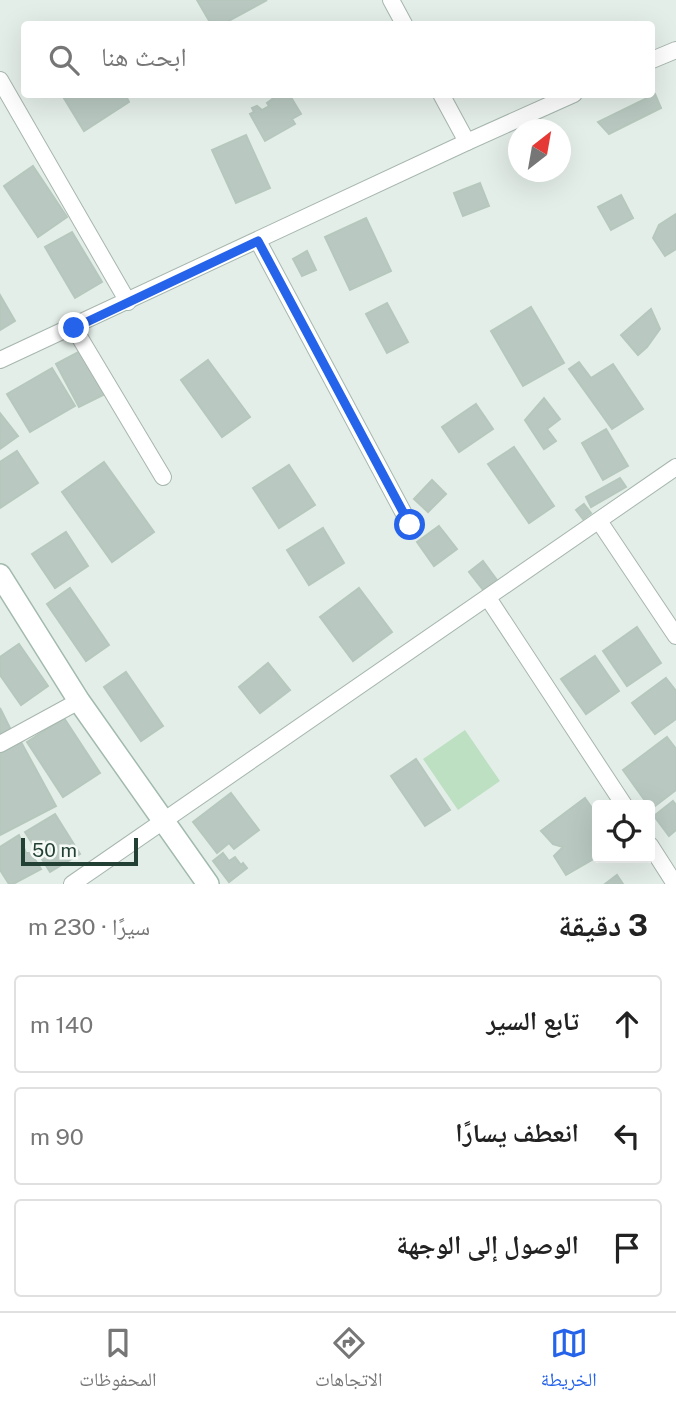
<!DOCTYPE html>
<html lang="ar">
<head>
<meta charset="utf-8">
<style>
	body { margin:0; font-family:"Public Sans","Noto Naskh Arabic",sans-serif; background:#f6f6f6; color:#222; direction:rtl }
	.controls { position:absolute; right:21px; bottom:21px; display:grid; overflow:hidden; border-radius:7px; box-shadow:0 7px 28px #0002 }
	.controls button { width:63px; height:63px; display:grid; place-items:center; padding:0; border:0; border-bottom:2px solid #e0e0e0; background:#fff; color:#222; font:35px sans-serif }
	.compass { position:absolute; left:508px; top:119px; width:63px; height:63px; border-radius:50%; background:#fff; box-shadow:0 7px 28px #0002; rotate:31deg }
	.scale { position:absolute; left:21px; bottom:18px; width:117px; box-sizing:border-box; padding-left:7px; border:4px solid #224134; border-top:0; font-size:19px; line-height:24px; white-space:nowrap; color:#224134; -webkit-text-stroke:5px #f5faf7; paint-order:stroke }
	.stop { position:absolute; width:21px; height:21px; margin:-16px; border:5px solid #2563eb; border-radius:50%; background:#fff }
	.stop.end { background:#2563eb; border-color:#fff; box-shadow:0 2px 7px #0008 }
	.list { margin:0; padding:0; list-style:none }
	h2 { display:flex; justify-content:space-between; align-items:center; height:91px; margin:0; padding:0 28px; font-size:30px }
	h2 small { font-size:23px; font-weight:400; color:#767676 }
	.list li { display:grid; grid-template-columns:46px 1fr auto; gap:21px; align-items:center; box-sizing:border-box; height:98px; margin:0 14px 14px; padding:0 14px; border:2px solid #e0e0e0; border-radius:7px }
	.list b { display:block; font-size:26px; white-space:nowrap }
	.list em { font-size:23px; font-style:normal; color:#767676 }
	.icon { flex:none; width:38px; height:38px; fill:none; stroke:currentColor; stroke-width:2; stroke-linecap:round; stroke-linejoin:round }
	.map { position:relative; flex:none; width:676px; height:884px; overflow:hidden; direction:ltr }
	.search { position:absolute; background:#fff; box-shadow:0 7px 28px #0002; left:21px; right:21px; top:21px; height:77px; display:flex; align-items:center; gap:18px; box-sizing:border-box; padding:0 24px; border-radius:7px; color:#767676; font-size:26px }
	.sheet { height:427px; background:#fff }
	nav { display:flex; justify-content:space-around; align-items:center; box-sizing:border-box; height:98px; border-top:2px solid #e0e0e0; background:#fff; font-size:19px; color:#767676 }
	nav a { display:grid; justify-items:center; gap:4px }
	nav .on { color:#2563eb }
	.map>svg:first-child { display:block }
	.green { fill:#bce0c1 }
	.building { fill:#b9c9c1; stroke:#b6c8be; stroke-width:2 }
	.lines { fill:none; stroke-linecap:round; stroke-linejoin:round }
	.street-casing { stroke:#a6b7ae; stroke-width:18 }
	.secondary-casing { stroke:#a2baae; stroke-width:24 }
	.street { stroke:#fff; stroke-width:16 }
	.secondary { stroke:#fff; stroke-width:21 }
	.route { stroke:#2563eb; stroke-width:9 }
</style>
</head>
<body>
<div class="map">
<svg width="676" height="884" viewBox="0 0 676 884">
	<rect width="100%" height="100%" fill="#e4eee8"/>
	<path class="green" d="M465,730l35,51 -42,29 -35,-51z"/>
	<g class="building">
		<path d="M197,0h70l-44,24h-12z"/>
		<path d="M125,94l4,8 -45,29 -22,-36z"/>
		<path d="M279,94h10l12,20 -9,5 3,5 -30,17 -15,-27 4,-2 -2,-4 5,-2 5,4 7,-4 -2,-3z"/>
		<path d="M655,94l6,14 -52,26 -11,-12z"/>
		<path d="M246,135l24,53 -34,15 -24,-53z"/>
		<path d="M33,166l34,51 -29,20 -34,-51z"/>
		<path d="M480,183l9,23 -26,10 -9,-23z"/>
		<path d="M621,195l12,23 -22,12 -13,-23z"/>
		<path d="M676,214v35l-11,7 -12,-18 6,-13z"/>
		<path d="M366,218l25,53 -41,19 -25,-53z"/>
		<path d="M72,232l30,50 -27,16 -30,-51z"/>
		<path d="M307,251l9,19 -14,6 -9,-17z"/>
		<path d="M0,295l15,26 -15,9z"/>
		<path d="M387,303l21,39 -21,11 -21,-39z"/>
		<path d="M531,307l33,56 -41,23 -32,-55z"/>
		<path d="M651,309l9,20 -13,18 -9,8 -17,-20z"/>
		<path d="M82,350l23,44 -26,13 -23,-43z"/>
		<path d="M208,360l42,57 -28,20 -41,-57z"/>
		<path d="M579,362l12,16 22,-14 30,45 -31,20 -43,-60z"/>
		<path d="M52,368l23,38 -45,26 -23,-38z"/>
		<path d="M544,398l16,21 -13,10 9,12 -12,8 -19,-29z"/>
		<path d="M476,404l17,25 -34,23 -17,-25z"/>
		<path d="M0,413l18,23 -18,13z"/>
		<path d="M606,429l22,37 -25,14 -21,-37z"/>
		<path d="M514,447l40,59 -25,17 -41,-59z"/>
		<path d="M17,451l21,32 -38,25v-46z"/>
		<path d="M104,462l50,70 -42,30 -50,-70z"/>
		<path d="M289,465l26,40 -36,23 -26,-40z"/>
		<path d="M620,478l6,9 -35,20 -5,-10z"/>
		<path d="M432,480l14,14 -18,18 -14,-13z"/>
		<path d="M584,504l7,9 -8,6 -7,-9z"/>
		<path d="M439,526l18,23 -23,17 -17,-24z"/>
		<path d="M323,528l21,35 -35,22 -22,-35z"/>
		<path d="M66,532l22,34 -33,22 -23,-34z"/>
		<path d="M483,561l14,19 -13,11 -15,-19z"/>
		<path d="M70,588l39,57 -23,16 -39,-57z"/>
		<path d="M359,588l33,44 -39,29 -33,-44z"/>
		<path d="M637,627l24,36 -34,23 -24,-35z"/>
		<path d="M19,644l29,42 -27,19 -21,-30v-18z"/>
		<path d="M595,656l24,35 -33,23 -25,-35z"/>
		<path d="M268,663l22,27 -30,23 -21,-26z"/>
		<path d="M126,672l37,54 -22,15 -37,-54z"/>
		<path d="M666,678l10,13v28l-21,15 -23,-31z"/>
		<path d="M0,708l11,22 -11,5z"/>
		<path d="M64,718l36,55 -37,24 -36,-55z"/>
		<path d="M667,737l9,12v41l-25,19 -28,-39z"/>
		<path d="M21,742l35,64 -56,29v-82z"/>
		<path d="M416,759l34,51 -25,16 -34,-50z"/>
		<path d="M231,793l28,37 -25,19 -5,-6 -12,10 -24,-31z"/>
		<path d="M585,798l12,17v42l-31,18 -12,-19 9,-9 -10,-3 -12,-13z"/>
		<path d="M673,801l3,4v25l-7,6 -15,-20z"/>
		<path d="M55,814l25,40 -30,18 -25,-40z"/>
		<path d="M19,835l7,18h5l10,16 -28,15h-4l-9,-14v-23z"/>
		<path d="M223,853l6,8 6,-4 6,8 2,-2 4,5 -18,14 -16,-21z"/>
		<path d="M617,875l6,9h-18z"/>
	</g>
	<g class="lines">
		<g class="street-casing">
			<g id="street">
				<path d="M391,0l13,24"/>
				<path d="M652,60l24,-10"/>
				<path d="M0,80l128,222"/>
				<path d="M441,94l26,48"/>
				<path d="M258,241l152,284"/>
				<path d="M74,328l89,149"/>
				<path d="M0,360l467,-218 107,-48"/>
				<path d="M599,521l77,115"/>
				<path d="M488,598l136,207"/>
				<path d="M0,744l79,-43"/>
				<path d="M650,845l25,39"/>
				<path d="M72,884l604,-417"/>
			</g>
		</g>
		<g class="secondary-casing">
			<path id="secondary" d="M0,575l79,126 129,183"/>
		</g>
		<use href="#street" class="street"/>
		<use href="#secondary" class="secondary"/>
	</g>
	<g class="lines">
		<path class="route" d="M74,328l184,-87 152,284"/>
	</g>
</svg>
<div class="controls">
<button><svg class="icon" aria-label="locate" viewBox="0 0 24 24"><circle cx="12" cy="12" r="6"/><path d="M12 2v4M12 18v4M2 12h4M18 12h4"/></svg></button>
</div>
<svg class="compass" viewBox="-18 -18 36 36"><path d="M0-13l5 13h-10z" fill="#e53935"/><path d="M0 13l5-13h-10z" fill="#767676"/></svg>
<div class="scale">50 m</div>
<div class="stop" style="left:410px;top:525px"></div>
<div class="stop end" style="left:74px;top:328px"></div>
<div class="search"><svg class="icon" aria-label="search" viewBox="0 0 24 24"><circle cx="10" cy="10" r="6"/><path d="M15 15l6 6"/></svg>ابحث هنا</div>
</div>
<section class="sheet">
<h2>3 دقيقة<small>سيرًا · 230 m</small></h2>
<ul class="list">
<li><svg class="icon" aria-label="ahead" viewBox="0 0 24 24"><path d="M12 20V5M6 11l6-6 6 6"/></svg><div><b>تابع السير</b></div><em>140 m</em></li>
<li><svg class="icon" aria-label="left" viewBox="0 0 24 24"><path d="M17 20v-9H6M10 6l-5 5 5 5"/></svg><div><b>انعطف يسارًا</b></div><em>90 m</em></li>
<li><svg class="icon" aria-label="arrive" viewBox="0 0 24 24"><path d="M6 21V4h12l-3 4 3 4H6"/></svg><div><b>الوصول إلى الوجهة</b></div></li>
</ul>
</section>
<nav>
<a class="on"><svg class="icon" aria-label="map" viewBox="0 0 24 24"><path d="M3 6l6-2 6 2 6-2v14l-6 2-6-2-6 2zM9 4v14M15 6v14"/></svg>الخريطة</a>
<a><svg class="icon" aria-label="directions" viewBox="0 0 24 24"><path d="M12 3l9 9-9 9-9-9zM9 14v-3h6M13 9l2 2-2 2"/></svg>الاتجاهات</a>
<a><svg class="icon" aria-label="saved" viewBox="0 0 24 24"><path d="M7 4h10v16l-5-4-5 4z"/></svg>المحفوظات</a>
</nav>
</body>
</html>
